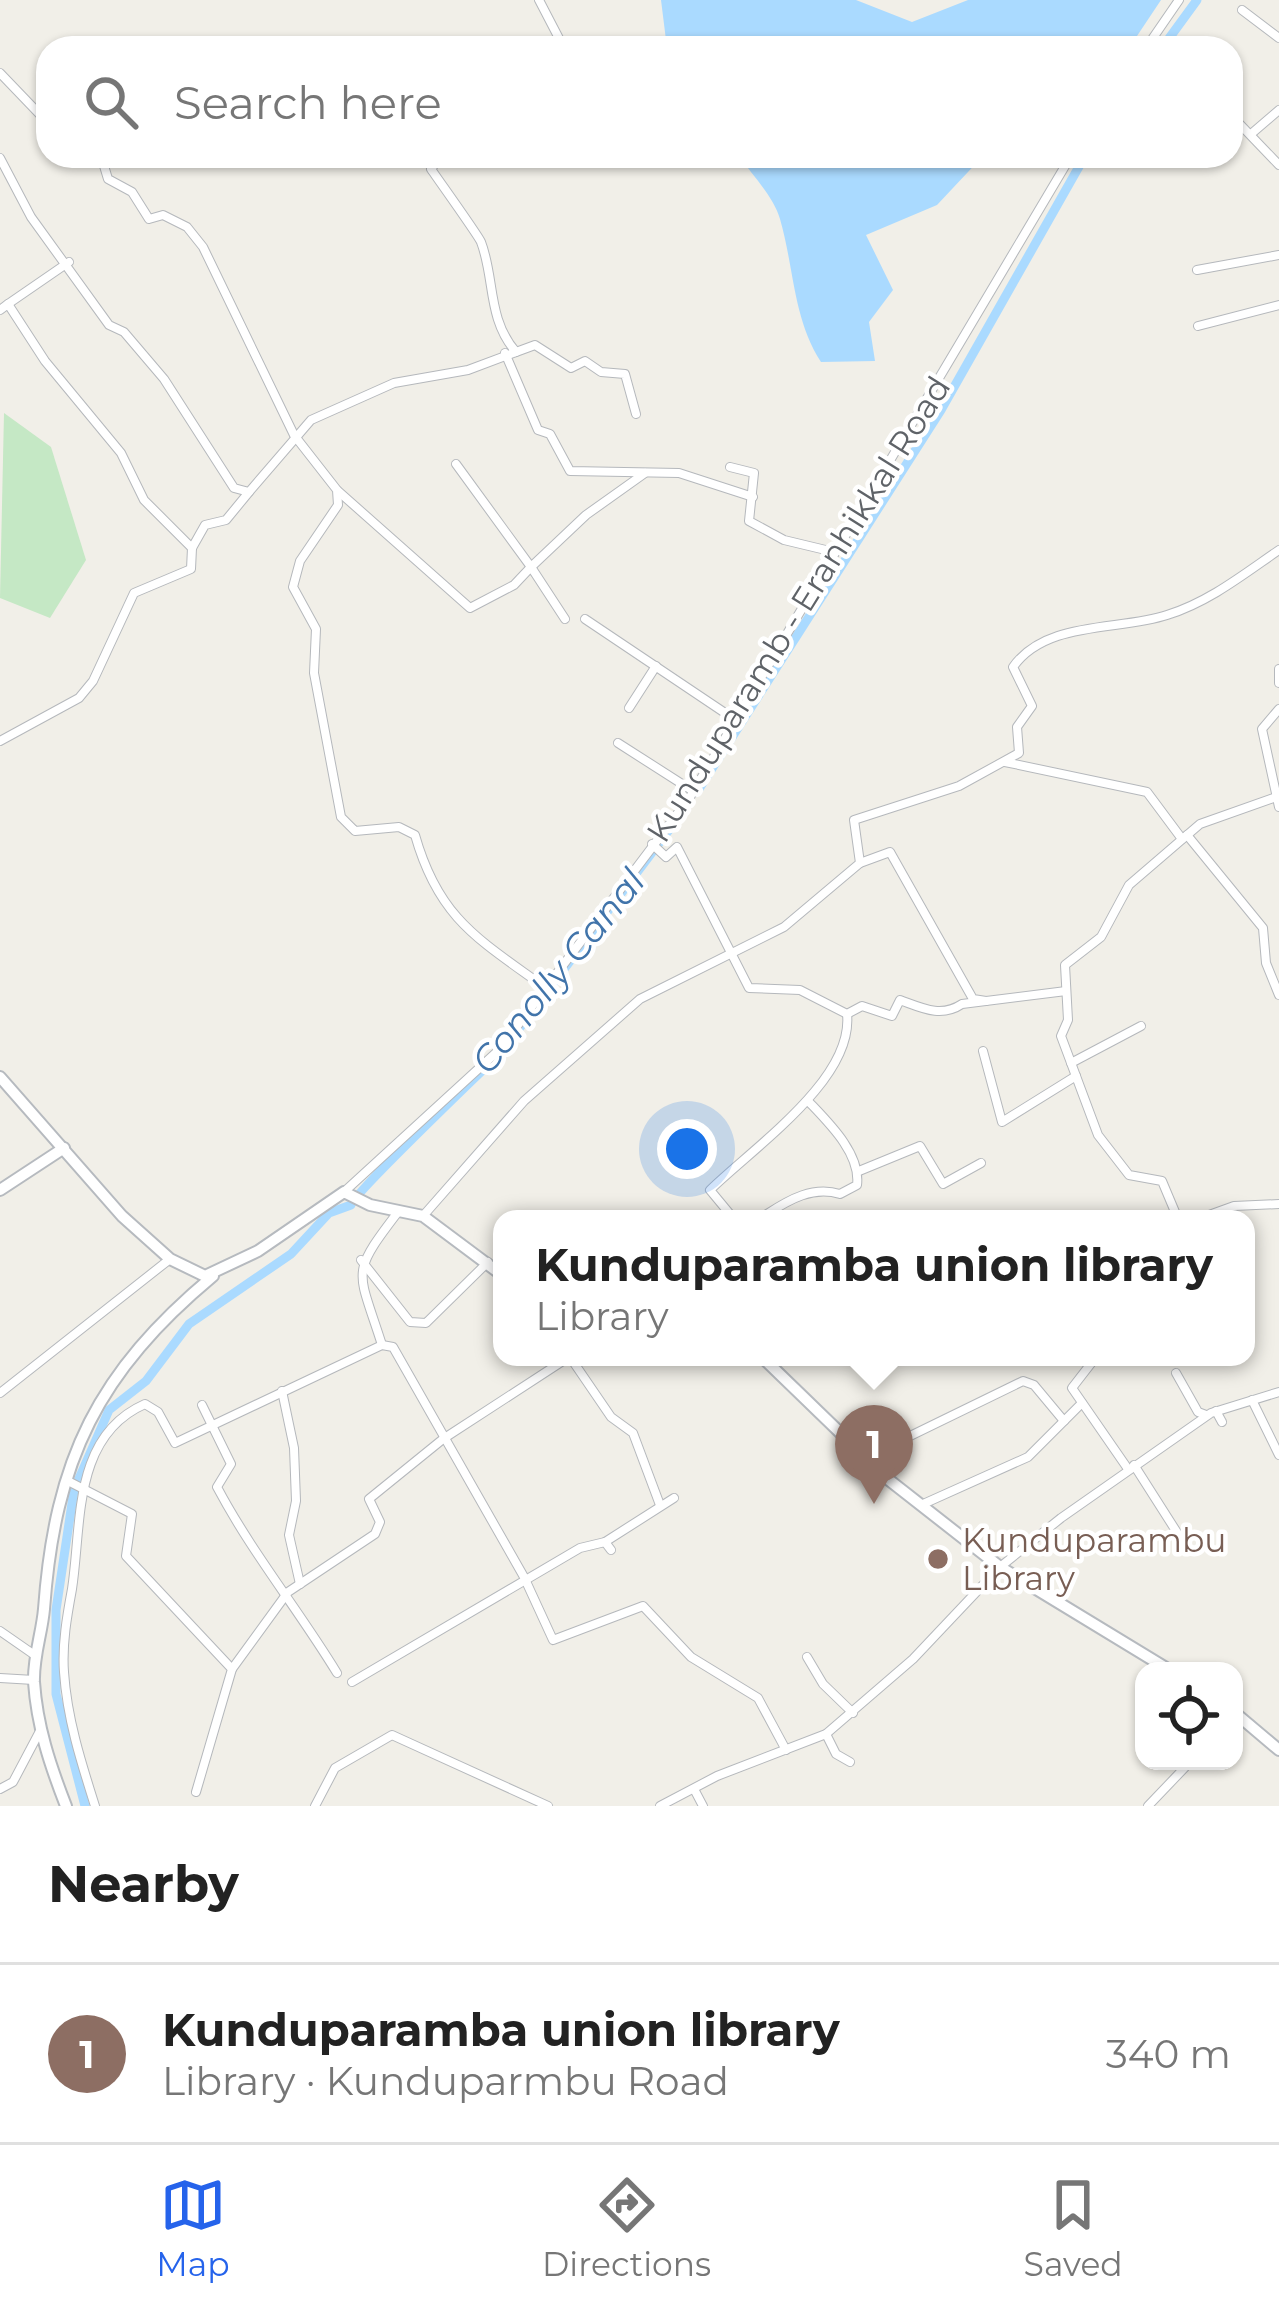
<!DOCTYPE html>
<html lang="en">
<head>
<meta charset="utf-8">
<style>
	body { margin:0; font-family:Montserrat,sans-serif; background:#f2f2f2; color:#222 }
	.controls { position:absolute; right:36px; bottom:36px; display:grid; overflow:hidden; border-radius:24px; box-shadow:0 3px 9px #0004 }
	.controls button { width:108px; height:108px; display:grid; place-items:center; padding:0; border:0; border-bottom:3px solid #e0e0e0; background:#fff; color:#222; font:60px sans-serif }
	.you { position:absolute; left:687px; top:1149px; width:42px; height:42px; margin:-30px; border:9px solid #fff; border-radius:50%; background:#1a73e8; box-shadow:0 0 0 18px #1a73e833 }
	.badge { display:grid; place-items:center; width:78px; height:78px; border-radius:50%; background:#2563eb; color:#fff; font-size:39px; font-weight:700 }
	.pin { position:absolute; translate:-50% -99px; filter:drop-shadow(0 3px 6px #0008) }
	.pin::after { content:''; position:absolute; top:63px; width:42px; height:36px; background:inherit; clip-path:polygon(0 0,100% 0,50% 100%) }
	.popup { position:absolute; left:493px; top:1210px; width:762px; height:156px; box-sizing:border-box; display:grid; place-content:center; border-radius:24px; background:#fff; filter:drop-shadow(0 3px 9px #0005); font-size:39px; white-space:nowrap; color:#767676 }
	.popup b { font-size:45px; color:#222 }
	.popup::after { content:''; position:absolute; left:50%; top:100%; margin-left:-24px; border:24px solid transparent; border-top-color:#fff }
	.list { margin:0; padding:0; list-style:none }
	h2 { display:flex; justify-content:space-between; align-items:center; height:156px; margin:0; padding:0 48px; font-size:51px }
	h2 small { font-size:39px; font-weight:400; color:#767676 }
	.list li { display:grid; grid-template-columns:78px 1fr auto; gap:36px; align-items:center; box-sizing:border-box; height:180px; padding:0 48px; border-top:3px solid #e0e0e0 }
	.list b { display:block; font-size:45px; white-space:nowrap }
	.list p { margin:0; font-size:39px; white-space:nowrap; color:#767676 }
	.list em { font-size:39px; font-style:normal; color:#767676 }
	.icon { flex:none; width:66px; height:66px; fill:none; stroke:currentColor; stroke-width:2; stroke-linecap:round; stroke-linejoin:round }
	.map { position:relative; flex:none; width:1279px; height:1806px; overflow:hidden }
	.search { position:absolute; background:#fff; box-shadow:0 3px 9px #0004; left:36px; right:36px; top:36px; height:132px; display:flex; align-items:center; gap:30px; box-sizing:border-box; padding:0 42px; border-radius:36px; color:#767676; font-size:45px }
	.sheet { height:336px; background:#fff }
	nav { display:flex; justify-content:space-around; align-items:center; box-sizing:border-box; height:168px; border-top:3px solid #e0e0e0; background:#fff; font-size:33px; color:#767676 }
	nav a { display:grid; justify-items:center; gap:6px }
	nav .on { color:#2563eb }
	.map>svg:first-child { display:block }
	.green { fill:#c5e8c5 }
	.water { fill:#aadaff }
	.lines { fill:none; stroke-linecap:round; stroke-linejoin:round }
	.canal { stroke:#aadaff; stroke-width:9 }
	.street-casing { stroke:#b5b8bc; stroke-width:10 }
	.secondary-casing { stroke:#b6babf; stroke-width:14 }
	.street { stroke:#fff; stroke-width:8 }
	.secondary { stroke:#fff; stroke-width:10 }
	.education-dot { fill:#8d6e63; stroke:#fff; stroke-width:4.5 }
	.labels { text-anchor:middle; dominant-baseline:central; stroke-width:9; stroke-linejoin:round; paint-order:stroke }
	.street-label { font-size:33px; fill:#5f6368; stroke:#fff }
	.education-label { font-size:33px; fill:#785e54; stroke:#fff; text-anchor:start }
	.water-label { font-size:36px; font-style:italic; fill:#4174aa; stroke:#fff }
</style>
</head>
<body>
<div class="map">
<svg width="1279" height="1806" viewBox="0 0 1279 1806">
	<rect width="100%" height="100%" fill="#f1efe8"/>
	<path class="green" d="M4,413l47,34 35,113 -36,58 -50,-20z"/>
	<g class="water">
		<path d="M661,0h195l56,22 56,-22h193l-32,48h-462z"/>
		<path d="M739,156h244l-46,49 -71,30 27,55 -24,32 6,39 -54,1c-28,-43 -27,-95 -41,-143 -6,-22 -28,-44 -41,-63z"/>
	</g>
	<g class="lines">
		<g class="canal">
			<path d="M1162,48l35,-48"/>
			<path d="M697,792l244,-382 144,-254"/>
			<path d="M506,1046l178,-236"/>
			<path d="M85,1806l-29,-112v-84l18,-120 35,-80 37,-29 43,-57 102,-70 38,-41 22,-8c3,-12 124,-127 144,-147"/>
		</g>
		<g class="street-casing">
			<g id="street">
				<path d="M539,0l25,48"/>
				<path d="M1242,10l37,28"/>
				<path d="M1146,48l33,-48"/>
				<path d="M0,73l48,50"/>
				<path d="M1231,115l48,50"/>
				<path d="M1251,134l28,-24"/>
				<path d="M101,156l7,23 24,13 17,27 14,-4 24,12 16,20 91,188 43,55 1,15 -38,56 -7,26 23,42 -2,44 27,144 14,14 44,-4 16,8c24,85 65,105 132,154"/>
				<path d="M0,158l31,59 78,108 15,7 40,47 70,109 15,4 62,-72 83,-37 74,-13 48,-18c-29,-33 -21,-74 -35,-110 -3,-7 -44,-64 -50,-73l10,-13"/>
				<path d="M1197,270l82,-15"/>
				<path d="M8,304l61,-42"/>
				<path d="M0,310l8,-6 37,57 76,92 23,47 48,48"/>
				<path d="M1198,326l81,-21"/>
				<path d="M516,352l19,-7 36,23 14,-7 16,11 24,2 11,40"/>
				<path d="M505,353l33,77 12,4 20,37 109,2 74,24"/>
				<path d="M456,464l75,103 55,-52 59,-42"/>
				<path d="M730,467l24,6 -5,48 35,19 50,12"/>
				<path d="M338,491l132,117 44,-23 17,-18 34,52"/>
				<path d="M585,619l149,100"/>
				<path d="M1279,669v14"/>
				<path d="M629,708l27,-42"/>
				<path d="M1279,709l-17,20 17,78"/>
				<path d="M0,741l79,-43 14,-17 41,-88 57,-24 1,-21 13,-23 21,-5 23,-28"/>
				<path d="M618,743l75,48"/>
				<path d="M1005,762l142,30 35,47"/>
				<path d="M1187,835l76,93 3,35 13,32"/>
				<path d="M652,844l14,13 11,-10 72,141 51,2 47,24 15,-8 30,10 8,-16c22,8 41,18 62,4l104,-13"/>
				<path d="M860,863l30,-11 83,147 13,2"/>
				<path d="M983,1051l19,71 74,-46"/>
				<path d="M1071,1063l70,-37"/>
				<path d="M859,1171l61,-25 23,38 38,-21"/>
				<path d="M345,1191l154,-141 191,-253 381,-641"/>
				<path d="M767,1214c23,-15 46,-28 73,-20l17,-9c4,-31 -28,-62 -48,-83"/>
				<path d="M423,1216l101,-115 116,-102 144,-72 76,-64 -6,-43 105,-34 60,-33 -2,-26 15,-21 -19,-39c33,-47 106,-36 154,-52 42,-13 77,-41 112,-65"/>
				<path d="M734,1219l-24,-29c44,-43 144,-111 137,-176"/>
				<path d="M1178,1219l-16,-38 -33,-6 -31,-40 -37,-99 7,-16 -3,-55 36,-28 28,-52 71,-61 79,-28"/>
				<path d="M1198,1219l36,-13 45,-2"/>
				<path d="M361,1260l49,62 16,1 62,-61"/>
				<path d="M382,1345c-24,-76 -33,-69 16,-133"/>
				<path d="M570,1357l41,60 22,16 27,72"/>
				<path d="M1096,1357l-24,31 56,81"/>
				<path d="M1176,1373l22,39 8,3"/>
				<path d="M282,1391l12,57 2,53 -7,34 11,49"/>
				<path d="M0,1393l170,-134"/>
				<path d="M1252,1400l27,55"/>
				<path d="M202,1405l29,59 -14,23c35,66 81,122 120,186"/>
				<path d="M1216,1411l6,11"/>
				<path d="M867,1457l156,-76 11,4 30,36"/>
				<path d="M1134,1465l51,80"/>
				<path d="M66,1480l66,34 -6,42 106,113 -36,123"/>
				<path d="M921,1505l107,-48 54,-54"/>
				<path d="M605,1542l69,-44"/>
				<path d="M0,1631l36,25"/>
				<path d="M807,1657l16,27 30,29"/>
				<path d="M232,1669l56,-77 87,-58 5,-12 -11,-23 74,-60 126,-82"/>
				<path d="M0,1678l34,2"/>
				<path d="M352,1682l228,-134 25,-6 6,8"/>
				<path d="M826,1734l10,20 14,8"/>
				<path d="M0,1789l13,-7 28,-53"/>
				<path d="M694,1789l9,17"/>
				<path d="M95,1806c-14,-44 -28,-88 -31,-134 -2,-28 3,-56 8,-83 10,-65 0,-153 73,-185l13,8 17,31 207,-98 11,2 131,230 29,63 90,-34 48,51 67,41 28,52"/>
				<path d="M315,1806l20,-38 57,-33 156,71"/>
				<path d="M660,1806l57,-30 109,-42 87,-75 87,-92 61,-49 150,-105 68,-21"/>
				<path d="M1148,1806l43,-45"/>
			</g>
		</g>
		<g class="secondary-casing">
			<g id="secondary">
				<path d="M0,1077l122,139 48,43 35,17 53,-25 86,-59 26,13 53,11 79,59"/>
				<path d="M0,1190l64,-42"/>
				<path d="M762,1357l127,123 111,87 171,104"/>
				<path d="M1234,1712l45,38"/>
				<path d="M66,1806c-16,-41 -29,-80 -32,-124 -1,-25 8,-49 10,-73 11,-150 54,-237 169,-333"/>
			</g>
		</g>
		<use href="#street" class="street"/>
		<use href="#secondary" class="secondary"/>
	</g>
	<circle class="education-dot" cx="938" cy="1559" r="12"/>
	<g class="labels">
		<g class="street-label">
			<text transform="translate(798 609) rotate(-58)">Kunduparamb - Eranhikkal Road</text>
		</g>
		<g class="education-label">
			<text x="962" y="1540">Kunduparambu<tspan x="962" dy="38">Library</tspan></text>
		</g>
		<g class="water-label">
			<text transform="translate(558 971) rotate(-51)">Conolly Canal</text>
		</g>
	</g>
</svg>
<div class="controls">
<button><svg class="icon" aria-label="locate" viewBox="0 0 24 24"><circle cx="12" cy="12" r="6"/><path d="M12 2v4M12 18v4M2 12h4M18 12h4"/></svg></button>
</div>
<div class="you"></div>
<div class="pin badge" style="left:874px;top:1504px;background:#8d6e63">1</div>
<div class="popup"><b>Kunduparamba union library</b>Library</div>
<div class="search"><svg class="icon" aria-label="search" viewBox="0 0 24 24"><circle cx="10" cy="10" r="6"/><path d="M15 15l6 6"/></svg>Search here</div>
</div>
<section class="sheet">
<h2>Nearby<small></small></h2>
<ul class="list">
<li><span class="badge" style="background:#8d6e63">1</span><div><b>Kunduparamba union library</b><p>Library · Kunduparmbu Road</p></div><em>340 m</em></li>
</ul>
</section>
<nav>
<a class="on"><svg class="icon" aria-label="map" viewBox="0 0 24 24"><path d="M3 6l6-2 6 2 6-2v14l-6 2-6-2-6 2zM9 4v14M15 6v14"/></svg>Map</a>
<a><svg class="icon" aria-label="directions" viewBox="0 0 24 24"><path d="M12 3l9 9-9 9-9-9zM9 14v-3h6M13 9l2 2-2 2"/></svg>Directions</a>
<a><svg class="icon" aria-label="saved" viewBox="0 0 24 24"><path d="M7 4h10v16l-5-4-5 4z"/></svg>Saved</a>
</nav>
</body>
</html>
